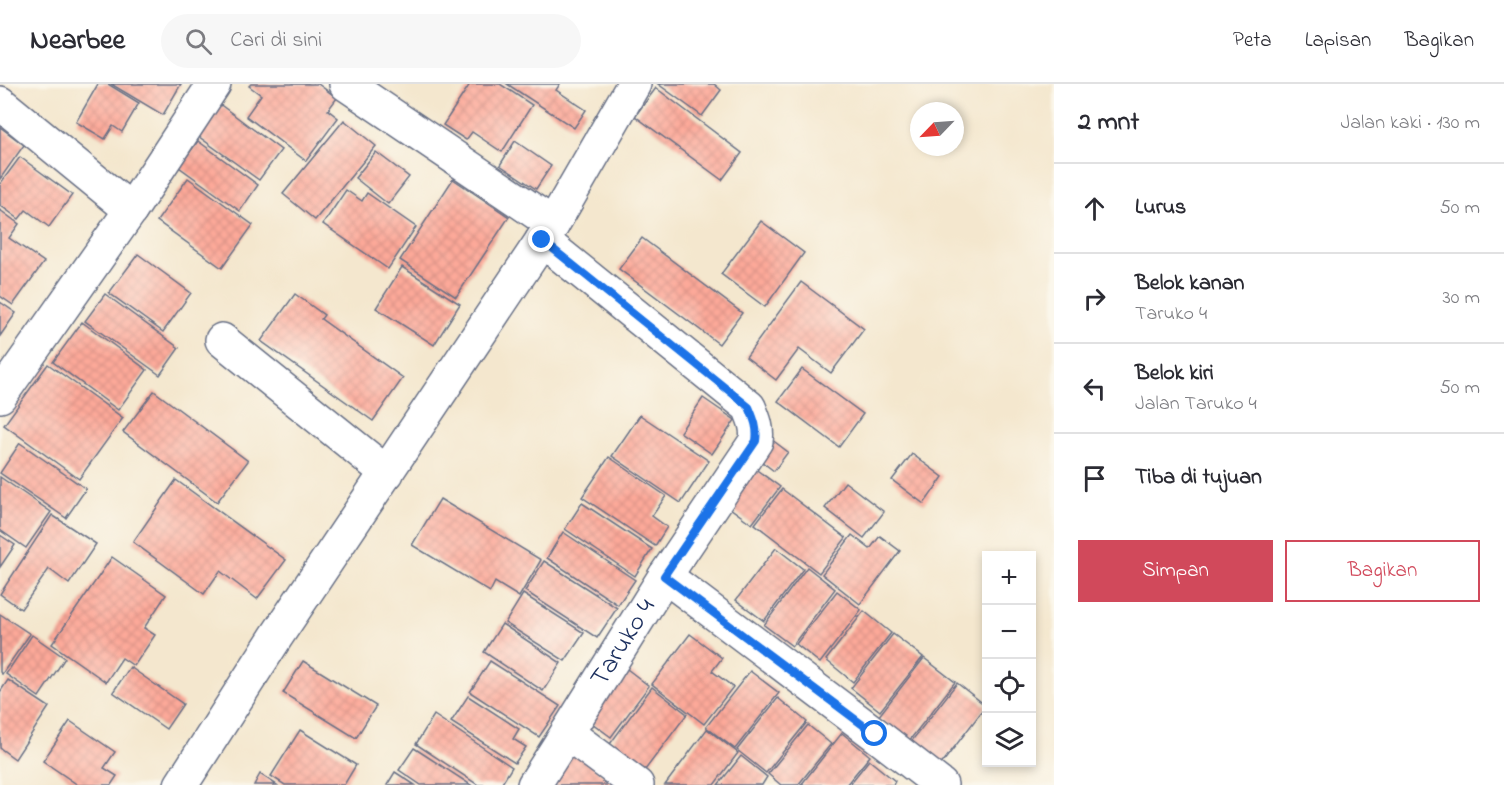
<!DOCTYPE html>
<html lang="id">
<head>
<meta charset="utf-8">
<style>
	body { margin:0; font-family:"Indie Flower",sans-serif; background:#f7f7f7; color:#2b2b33 }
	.controls { position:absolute; right:18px; bottom:18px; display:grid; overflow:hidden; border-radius:0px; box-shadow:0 3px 9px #0003 }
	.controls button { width:54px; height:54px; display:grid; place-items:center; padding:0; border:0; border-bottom:2px solid #e1e1e2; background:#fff; color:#2b2b33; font:30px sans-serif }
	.compass { position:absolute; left:910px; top:18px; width:54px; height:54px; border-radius:50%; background:#fff; box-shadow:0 3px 9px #0003; rotate:245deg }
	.stop { position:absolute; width:18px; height:18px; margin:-14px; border:4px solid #1a73e8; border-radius:50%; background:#fff }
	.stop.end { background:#1a73e8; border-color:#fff; box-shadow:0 2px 6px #0008 }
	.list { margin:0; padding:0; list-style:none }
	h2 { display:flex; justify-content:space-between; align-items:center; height:78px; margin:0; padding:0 24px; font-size:26px }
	h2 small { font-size:20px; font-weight:400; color:#7c7c81 }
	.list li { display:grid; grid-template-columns:39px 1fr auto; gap:18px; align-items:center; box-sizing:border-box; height:90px; padding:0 24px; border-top:2px solid #e1e1e2 }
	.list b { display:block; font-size:22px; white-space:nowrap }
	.list p { margin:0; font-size:20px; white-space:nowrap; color:#7c7c81 }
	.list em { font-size:20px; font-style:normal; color:#7c7c81 }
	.actions { display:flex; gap:12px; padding:18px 24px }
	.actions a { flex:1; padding:14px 0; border:2px solid #d1495b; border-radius:0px; text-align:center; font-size:21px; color:#d1495b }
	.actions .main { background:#d1495b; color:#fff }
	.icon { flex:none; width:33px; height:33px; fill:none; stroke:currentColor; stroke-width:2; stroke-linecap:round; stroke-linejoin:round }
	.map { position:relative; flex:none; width:1054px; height:701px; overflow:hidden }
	header { display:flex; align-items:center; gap:36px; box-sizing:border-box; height:84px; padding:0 30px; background:#fff; border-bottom:2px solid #e1e1e2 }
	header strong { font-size:28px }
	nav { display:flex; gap:33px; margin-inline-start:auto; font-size:21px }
	.search { width:420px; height:54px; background:#f7f7f7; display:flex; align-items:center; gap:15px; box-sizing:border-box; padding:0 21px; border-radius:33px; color:#7c7c81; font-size:22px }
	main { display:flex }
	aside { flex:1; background:#fff }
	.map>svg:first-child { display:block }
	.building { fill:url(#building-cross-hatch) }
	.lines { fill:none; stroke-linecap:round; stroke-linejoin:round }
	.minor-casing { stroke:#676f85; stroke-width:36 }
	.minor { stroke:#fff; stroke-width:33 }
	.route { stroke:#1a73e8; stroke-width:8 }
	.labels { text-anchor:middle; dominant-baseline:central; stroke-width:4.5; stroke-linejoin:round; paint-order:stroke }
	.street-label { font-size:27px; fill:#1b2f5e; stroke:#fbf7ec }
</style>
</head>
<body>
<header>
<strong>Nearbee</strong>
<div class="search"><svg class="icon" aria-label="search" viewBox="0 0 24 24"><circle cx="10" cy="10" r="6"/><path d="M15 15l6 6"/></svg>Cari di sini</div>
<nav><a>Peta</a><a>Lapisan</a><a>Bagikan</a></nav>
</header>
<main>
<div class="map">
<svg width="1054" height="701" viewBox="0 0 1054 701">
	<defs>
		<pattern id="building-cross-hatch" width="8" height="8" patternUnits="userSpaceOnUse" patternTransform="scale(1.5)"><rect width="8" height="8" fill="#fda999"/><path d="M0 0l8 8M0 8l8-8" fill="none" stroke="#d89286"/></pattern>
	</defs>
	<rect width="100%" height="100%" fill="#fbf7ec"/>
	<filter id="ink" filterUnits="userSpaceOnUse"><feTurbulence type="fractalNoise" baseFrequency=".0167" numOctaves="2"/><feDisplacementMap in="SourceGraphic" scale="12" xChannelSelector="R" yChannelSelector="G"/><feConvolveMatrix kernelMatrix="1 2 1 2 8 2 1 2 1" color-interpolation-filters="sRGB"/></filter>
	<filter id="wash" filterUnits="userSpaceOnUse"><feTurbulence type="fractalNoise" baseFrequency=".008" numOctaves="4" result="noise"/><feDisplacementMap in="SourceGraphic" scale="24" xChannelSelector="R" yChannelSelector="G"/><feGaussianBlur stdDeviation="1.35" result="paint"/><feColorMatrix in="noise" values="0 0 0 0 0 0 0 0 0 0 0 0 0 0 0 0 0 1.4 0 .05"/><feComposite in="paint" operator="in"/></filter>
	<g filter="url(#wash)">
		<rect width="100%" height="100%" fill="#f4e7ce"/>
		<g id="blocks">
			<g class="building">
				<path d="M98,0h10l31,19 -17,29 -9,-6 -8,13 -29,-17z"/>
				<path d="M111,0h70l-18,31z"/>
				<path d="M251,0h67l19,14 -9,12 10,8 -32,43 -60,-45 15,-21 -12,-9z"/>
				<path d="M470,0h30l32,21 -30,47 -30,-20 -6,8 -23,-15z"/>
				<path d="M507,0h53l-4,6 30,20 -12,18z"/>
				<path d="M658,0h56l7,6 -19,26z"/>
				<path d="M656,4l86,65 -20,27 -87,-64z"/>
				<path d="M214,16l67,50 -22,30 -68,-49z"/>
				<path d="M344,36l32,26 -61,74 -32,-26z"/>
				<path d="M0,43l24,18 -24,34z"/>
				<path d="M198,57l60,44 -18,26 -61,-44z"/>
				<path d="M515,57l36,25 -15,23 -36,-24z"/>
				<path d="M376,68l33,25 -21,27 -33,-26z"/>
				<path d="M20,73l52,38 -23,32 -23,-17 -7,9 -19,-14v-21z"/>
				<path d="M188,94l65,47 -31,43 -65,-47z"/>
				<path d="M453,95l56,38 -53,80 -56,-37z"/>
				<path d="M346,106l16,11 5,-8 49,34 -28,42 -65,-45z"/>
				<path d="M0,126l19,14 -10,14 35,24 -31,43 -13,-9z"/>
				<path d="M761,137l43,32 -39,54 -44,-33z"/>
				<path d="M642,154l100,75 -23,31 -100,-75z"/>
				<path d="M138,170l53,39 -28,39 -54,-39z"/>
				<path d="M402,183l58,37 -26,41 -58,-37z"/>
				<path d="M801,198l63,47 -33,44 -32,-24 -23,31 -30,-23z"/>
				<path d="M105,210l74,54 -19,27 -75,-54z"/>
				<path d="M295,210l29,21 -3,4 82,59 -30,43 -112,-80z"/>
				<path d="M0,218l16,11 -16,23z"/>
				<path d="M82,238l65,48 -29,40 -65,-48z"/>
				<path d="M48,280l75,54 -44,61 -75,-54z"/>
				<path d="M802,285l61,45 -24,33 -61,-46z"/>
				<path d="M154,307l94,70 -31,41 -94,-70z"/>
				<path d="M703,314l32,22 -23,34 -32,-22z"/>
				<path d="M640,331l69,46 -28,42 -69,-47z"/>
				<path d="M771,355l17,13 -14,19 -17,-13z"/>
				<path d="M20,359l66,46 -20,29 -66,-45z"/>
				<path d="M912,370l31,23 -19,27 -32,-24z"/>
				<path d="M609,373l57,39 -14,20 15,11 -12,19 -73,-49z"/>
				<path d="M754,384l26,19 -28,37 -26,-19z"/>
				<path d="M0,393l51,35 -25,36 -26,-18z"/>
				<path d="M176,396l110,80 -29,39 -37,-28 -16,23 -71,-52z"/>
				<path d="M845,398l39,30 -20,26 -39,-30z"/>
				<path d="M782,405l64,49 -27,35 -64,-49z"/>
				<path d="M440,415l101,61 -22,37 -24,-15 -5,10 -78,-47z"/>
				<path d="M582,419l70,46 -17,27 -70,-47z"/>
				<path d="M52,431l44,29 -27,40 -20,-15 -28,40 -21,-15z"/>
				<path d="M563,448l72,48 -17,25 -71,-47z"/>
				<path d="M0,451l15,10 -15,22z"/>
				<path d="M852,451l18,14 10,-13 20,15 -40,53 -38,-30z"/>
				<path d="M776,464l27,21 -39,52 -28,-21z"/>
				<path d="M112,473l54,38 -22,33 11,7 -21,31 -12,-8 -16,24 -54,-38z"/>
				<path d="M544,477l73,47 -20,30 -72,-47z"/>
				<path d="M807,483l28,22 -43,57 -28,-21z"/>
				<path d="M837,507l24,19 -41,53 -24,-19z"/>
				<path d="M523,510l61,39 -19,28 -60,-38z"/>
				<path d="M864,527l27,22 -38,49 -27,-22z"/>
				<path d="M0,530l30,20 -28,40 -2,-2z"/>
				<path d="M502,540l59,39 -18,28 -59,-39z"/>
				<path d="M690,550l32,24 -10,13 21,16 -29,37 -52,-40z"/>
				<path d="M893,550l30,23 -43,54 -29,-23z"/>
				<path d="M32,551l33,23 -26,39 -33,-23z"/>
				<path d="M924,574l31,24 -46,59 -31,-24z"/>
				<path d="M303,577l73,45 -20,32 -73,-45z"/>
				<path d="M490,577l70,45 -21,31 -69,-45z"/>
				<path d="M130,583l53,37 -17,25 -53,-37z"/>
				<path d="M627,585l22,17 -38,51 -23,-17z"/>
				<path d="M750,587l29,22 -44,56 -29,-22z"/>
				<path d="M8,596l41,27 -34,52 -15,-11v-56z"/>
				<path d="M957,599l29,23 -46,60 -30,-23z"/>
				<path d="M652,603l35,27 -45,60 -35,-26z"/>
				<path d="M468,612l51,33 -6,10 13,8 -11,16 -64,-41z"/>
				<path d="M778,614l29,24 -41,51 -29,-23z"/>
				<path d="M434,631l78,52 -11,18h-23l-62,-41z"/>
				<path d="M70,637l45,31 -11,16 13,8 -6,9h-33l-35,-24z"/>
				<path d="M808,641l23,19 -33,41h-17l-13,-11z"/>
				<path d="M707,645l31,24 -24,32h-49z"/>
				<path d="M300,646l56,35 -12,20h-59l-14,-9z"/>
				<path d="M842,649l28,23 -24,29h-45z"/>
				<path d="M414,664l57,37h-50l-22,-15z"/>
				<path d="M574,667l41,34h-69z"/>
				<path d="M741,672l26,21 -5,8h-44z"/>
				<path d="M869,676l26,21 -2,4h-44z"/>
				<path d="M395,688l20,13h-28z"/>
				<path d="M260,690l17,11h-23z"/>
			</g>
		</g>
	</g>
	<g filter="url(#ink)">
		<use href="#blocks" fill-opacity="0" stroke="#676f85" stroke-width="1.5"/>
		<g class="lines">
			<g class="minor-casing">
				<g id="minor">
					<path d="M346,0l207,140"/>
					<path d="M0,19l131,107 -131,186"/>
					<path d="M131,126l83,-126"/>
					<path d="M222,256l165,133"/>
					<path d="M665,492l210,158 66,51"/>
					<path d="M567,649l70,52"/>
					<path d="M181,701l95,-148 277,-413 81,-140"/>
					<path id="s1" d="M534,701l33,-52 98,-157 91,-135c2,-13 -2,-22 -7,-34l-207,-167"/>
				</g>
			</g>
			<use href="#minor" class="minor"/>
		</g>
	</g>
	<g class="lines" filter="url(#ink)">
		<path class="route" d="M542,156l207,167c5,12 9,21 7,34l-92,135 211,158"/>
	</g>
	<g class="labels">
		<g class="street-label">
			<text stroke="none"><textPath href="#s1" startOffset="168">Taruko 4</textPath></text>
		</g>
	</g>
</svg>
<div class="controls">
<button>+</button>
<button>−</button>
<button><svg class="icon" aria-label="locate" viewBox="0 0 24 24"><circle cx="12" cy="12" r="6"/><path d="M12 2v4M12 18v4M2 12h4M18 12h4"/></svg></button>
<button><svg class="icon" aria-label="layers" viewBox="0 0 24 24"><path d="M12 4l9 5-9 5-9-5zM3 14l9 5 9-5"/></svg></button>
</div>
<svg class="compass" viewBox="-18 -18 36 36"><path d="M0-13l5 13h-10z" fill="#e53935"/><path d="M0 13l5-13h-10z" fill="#7c7c81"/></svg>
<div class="stop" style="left:875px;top:650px"></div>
<div class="stop end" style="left:542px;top:156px"></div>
</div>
<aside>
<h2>2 mnt<small>Jalan kaki · 130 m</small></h2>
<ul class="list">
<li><svg class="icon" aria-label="ahead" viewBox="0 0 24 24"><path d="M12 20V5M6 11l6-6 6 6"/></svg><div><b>Lurus</b></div><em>50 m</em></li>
<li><svg class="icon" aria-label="right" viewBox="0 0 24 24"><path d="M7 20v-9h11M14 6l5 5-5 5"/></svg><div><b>Belok kanan</b><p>Taruko 4</p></div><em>30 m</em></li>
<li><svg class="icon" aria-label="left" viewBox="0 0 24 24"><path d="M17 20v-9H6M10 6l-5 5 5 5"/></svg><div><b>Belok kiri</b><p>Jalan Taruko 4</p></div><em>50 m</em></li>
<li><svg class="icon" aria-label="arrive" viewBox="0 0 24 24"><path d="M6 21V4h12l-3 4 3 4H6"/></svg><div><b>Tiba di tujuan</b></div></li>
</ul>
<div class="actions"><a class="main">Simpan</a><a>Bagikan</a></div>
</aside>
</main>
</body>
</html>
